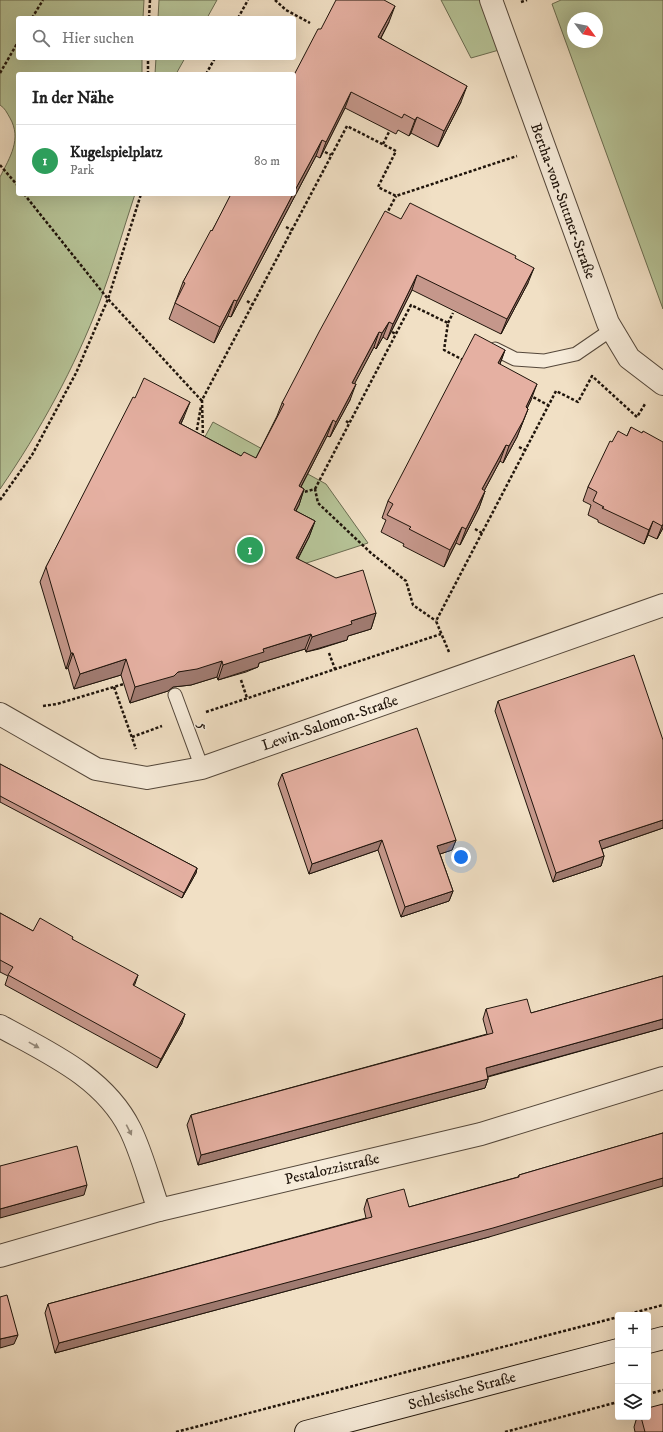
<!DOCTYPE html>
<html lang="de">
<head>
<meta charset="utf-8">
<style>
	body { margin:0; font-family:"IM FELL DW Pica",serif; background:#f2f2f2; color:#222 }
	.controls { position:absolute; right:12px; bottom:12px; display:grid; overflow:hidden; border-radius:4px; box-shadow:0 4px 16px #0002 }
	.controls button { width:36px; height:36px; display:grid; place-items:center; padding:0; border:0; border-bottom:1px solid #e0e0e0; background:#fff; color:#222; font:20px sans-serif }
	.compass { position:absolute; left:567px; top:12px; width:36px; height:36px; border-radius:50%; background:#fff; box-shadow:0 4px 16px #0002; rotate:122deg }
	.you { position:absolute; left:461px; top:857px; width:14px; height:14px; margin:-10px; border:3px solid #fff; border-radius:50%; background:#1a73e8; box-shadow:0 0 0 6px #1a73e833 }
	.badge { display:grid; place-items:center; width:26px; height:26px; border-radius:50%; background:#2563eb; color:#fff; font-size:13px; font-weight:700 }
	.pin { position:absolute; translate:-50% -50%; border:2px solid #fff; box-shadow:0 1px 4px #0006 }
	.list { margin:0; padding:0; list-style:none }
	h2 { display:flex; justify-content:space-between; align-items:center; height:52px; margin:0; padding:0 16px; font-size:17px }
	h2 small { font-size:13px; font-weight:400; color:#767676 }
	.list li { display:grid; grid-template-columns:26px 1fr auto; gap:12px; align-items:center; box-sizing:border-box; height:72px; padding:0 16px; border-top:1px solid #e0e0e0 }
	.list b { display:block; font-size:15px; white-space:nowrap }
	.list p { margin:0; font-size:13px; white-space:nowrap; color:#767676 }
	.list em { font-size:13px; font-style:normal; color:#767676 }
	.icon { flex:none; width:22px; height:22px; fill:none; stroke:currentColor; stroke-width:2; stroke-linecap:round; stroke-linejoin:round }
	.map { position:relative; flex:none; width:663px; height:1432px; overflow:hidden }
	.search { position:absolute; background:#fff; box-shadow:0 4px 16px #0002; left:16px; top:16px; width:280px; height:44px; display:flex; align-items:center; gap:10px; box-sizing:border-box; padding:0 14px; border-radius:4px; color:#767676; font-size:15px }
	.panel { position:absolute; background:#fff; box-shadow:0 4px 16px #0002; left:16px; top:72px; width:280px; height:124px; border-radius:4px }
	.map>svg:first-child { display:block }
	.green { fill:#b6c397; stroke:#6a6c51; fill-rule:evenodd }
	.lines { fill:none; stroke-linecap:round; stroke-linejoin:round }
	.service-casing { stroke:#54473a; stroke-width:15 }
	.minor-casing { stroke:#54473a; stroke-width:24 }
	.secondary-casing { stroke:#1f140b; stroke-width:24 }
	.path { stroke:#1f140b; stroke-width:2.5; stroke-dasharray:3 2; stroke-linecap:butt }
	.service { stroke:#f6ebd9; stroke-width:13 }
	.minor { stroke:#f6ebd9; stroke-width:22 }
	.secondary { stroke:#f6ebd9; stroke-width:22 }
	.wall { fill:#c5978b; stroke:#1f140b }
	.shaded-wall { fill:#a07b71; stroke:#1f140b }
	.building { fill:#e5b0a2; stroke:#1f140b }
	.oneway { fill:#958a7c }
	.labels { text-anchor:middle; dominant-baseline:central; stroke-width:3; stroke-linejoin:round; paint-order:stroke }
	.street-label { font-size:15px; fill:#1f140b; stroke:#f6ebd9 }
</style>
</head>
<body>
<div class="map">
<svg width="663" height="1432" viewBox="0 0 663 1432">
	<rect width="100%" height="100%" fill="#f1e0c5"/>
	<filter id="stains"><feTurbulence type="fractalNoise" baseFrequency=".005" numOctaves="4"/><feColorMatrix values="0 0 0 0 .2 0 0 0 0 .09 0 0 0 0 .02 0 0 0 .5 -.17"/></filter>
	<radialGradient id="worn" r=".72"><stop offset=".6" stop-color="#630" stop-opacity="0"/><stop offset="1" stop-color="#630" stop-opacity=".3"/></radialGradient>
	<g class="green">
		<path d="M0,0h144l-1,18h-125v40h124v16h-124v120h117c-12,36 -22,72 -35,107 -25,66 -60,130 -100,188v-312c10,-20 22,-38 10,-59 -3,-5 -5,-10 -10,-13z"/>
		<path d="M159,0h58l-10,18h-49z"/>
		<path d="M441,0h40l18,50 -28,8z"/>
		<path d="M561,0h102v309l-111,-305zM573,18h24v24h-24z"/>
		<path d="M156,58h29l-9,16h-21z"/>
		<path d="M213,422l113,62 42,59 -233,76 -10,-35z"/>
	</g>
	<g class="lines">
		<g class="service-casing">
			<g id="service">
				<path d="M495,349l20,10 29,2 32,-7 35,-24"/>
				<path d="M175,695l27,73"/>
			</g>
		</g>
		<g class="minor-casing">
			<g id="minor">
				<path d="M491,0l117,323 21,35 34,26"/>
				<path d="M0,714l96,55 51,9 55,-10 461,-163"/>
				<path d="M0,1026c49,27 104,51 130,103 12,24 20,56 29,81"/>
				<path d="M0,1256l159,-46 322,-76 182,-56"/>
			</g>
		</g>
		<g class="secondary-casing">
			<g id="secondary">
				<path d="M648,1342l15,-4"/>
				<path d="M306,1432l312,-82"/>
			</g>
		</g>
		<g class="path">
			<path d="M275,0l11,10 24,13"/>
			<path d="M521,2l6,-2"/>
			<path d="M32,18l11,-18"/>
			<path d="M149,18l1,-18"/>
			<path d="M238,18l10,-18"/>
			<path d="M0,73l18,-31"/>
			<path d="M148,74v-16"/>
			<path d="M206,74l9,-16"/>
			<path d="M383,144l6,-12"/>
			<path d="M325,152l6,3"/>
			<path d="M0,165l18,21"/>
			<path d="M24,194l84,105 94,102"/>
			<path d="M386,215l10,-19"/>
			<path d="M286,227l6,3"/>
			<path d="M247,301l6,4"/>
			<path d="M448,323l5,-10"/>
			<path d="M392,332l4,2"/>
			<path d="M529,395l19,10"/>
			<path d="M346,421l3,2"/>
			<path d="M196,435l5,-29"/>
			<path d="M203,438l-1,-38 145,-274 49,25 -18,36 18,9 121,-40"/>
			<path d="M519,447l6,3"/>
			<path d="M315,489l96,-184 37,18 -4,27 21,11"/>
			<path d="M300,493l15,-4 3,14 53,50 35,28 7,24 23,16"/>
			<path d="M0,500l32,-45 44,-82 32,-74 33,-105"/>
			<path d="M475,529l7,4"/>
			<path d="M449,652l-13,-31 120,-230 22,11 14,-26 45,41 8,-13"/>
			<path d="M329,653l6,16"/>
			<path d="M241,680l6,18"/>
			<path d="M114,687l22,62"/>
			<path d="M43,706l14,-2 70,-21"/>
			<path d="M206,712l235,-78"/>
			<path d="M132,737l30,-11"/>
			<path d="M625,1315l38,-10"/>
			<path d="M648,1394l15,-4"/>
			<path d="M176,1432l442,-115"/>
			<path d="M505,1432l113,-30"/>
		</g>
		<use href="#service" class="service"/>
		<use href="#minor" class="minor"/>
		<use href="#secondary" class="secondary"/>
	</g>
	<g class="wall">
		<path d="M389,22l-8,16 80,64 -23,45 -27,-14 -2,3 -11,-6 -2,4 -51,-26 -25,50 -4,-2 -85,161 -3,-1 -14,27 -45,-24 14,-37 29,-51 109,-202z"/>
		<path d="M401,219l114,39 13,25 -27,51 -89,-44 -25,50 -4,-3 -7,12 -2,-2 -20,37 -4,16 -20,37 -3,-1 -26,51 3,2 -5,16 -3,6 19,10 -6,16 -11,22 78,54 -5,16 -23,7 -1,4 -28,9 -13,3 -1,-3 -46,14 -1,4 -12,5 -28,8 -1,-3 -26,8 -18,2 -5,4 -38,12 -9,-28 -47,14 -6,-21 -2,1 -26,-87 6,-15 89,-169 49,19 -3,7 60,32 15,2 21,-42 5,-13z"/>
		<path d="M505,350l-5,14 31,36 -4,8 1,1 -11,28 -14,26 -3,-2 -16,30h1l-6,17 -19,37 -4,-2 -12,24 -41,-21 1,-2 -23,-12 5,-12 -4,-2 6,-17z"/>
		<path d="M631,427l32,101 -6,11 -9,-4 -4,9 -46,-22v-2l-10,-5 3,-10 -8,-4 5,-14 24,-45 15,-6z"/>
		<path d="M498,701l165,127 -61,21 2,7 -3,10 -48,16 -58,-171z"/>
		<path d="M0,764l197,104 -1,5 -14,25 -182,-96z"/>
		<path d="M282,774l174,66 -4,10 -12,4 13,37 -4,10 -48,16 -23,-67 -69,24 -31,-90z"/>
		<path d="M0,913l33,18 39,8 62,47 48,37 -25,45 -152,-83 3,-9 -8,-4z"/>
		<path d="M663,976v52l-175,49v2l-3,9 -287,77 -11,-40 4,-10 296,-81 -4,-15 3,-10 45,4z"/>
		<path d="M663,1133l-174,104 -434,116 -10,-40 3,-9 318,-86 -2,-9 3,-10 42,8 109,-30 1,-2z"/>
		<path d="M637,1417h11l15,15h-28l-1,-5z"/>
	</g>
	<g class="shaded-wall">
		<path d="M395,6l-6,16 -16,31 5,-16z"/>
		<path d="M467,86l-6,16 -23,45 6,-16z"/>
		<path d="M351,92l-6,16 -25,50 6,-16z"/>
		<path d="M417,117l-6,16 -2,3 6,-16z"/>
		<path d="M322,140l-6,16 -85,161 6,-16 56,-107h1v-2z"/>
		<path d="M534,268l-6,15 -27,51 6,-15z"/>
		<path d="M417,275l-5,15 -25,50 6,-16z"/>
		<path d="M234,300l-6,16 -14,27 6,-16z"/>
		<path d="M389,322l-6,15 -7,12 6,-16z"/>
		<path d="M379,332l-5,15 -27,51 5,-15z"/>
		<path d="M505,350l-6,16 -1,-3z"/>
		<path d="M356,384l-6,16 -20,37 6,-15z"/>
		<path d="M537,384l-6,16 -11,24 6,-17z"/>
		<path d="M190,402l-6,15 -11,22 6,-16z"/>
		<path d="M528,409l-11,28 -14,26 6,-17z"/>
		<path d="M333,420l-6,16 -34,66 6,-16z"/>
		<path d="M506,445l-6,16 -24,45 6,-17z"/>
		<path d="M304,489l-5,16 -11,20 6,-15z"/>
		<path d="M485,491l-6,17 -19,37 6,-16z"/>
		<path d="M315,521l-6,16 -19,36 6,-15z"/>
		<path d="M653,521l-5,14 -4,9 5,-14z"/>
		<path d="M663,524v4l-6,11 5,-13z"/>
		<path d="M462,527l-6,16 -12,24 6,-17z"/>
		<path d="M376,613l-5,16 -23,7 -1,4 -41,12 6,-15 39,-16z"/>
		<path d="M311,634l-6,15 -46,14 -1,4 -40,13 5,-15 40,-16z"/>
		<path d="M71,653h2l-5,15 -2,1z"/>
		<path d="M126,659l-5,16 -47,14 6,-15z"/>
		<path d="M222,661l-5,16 -26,8 -18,2 -5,4 -38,12 5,-16 43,-15z"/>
		<path d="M663,820v8l-67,23 3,-10z"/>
		<path d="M382,840l-4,10 -69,24 3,-10z"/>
		<path d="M456,840l-4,10 -18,6 3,-10z"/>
		<path d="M604,856l-3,10 -48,16 3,-9z"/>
		<path d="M197,868l-1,5 -14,25 2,-5z"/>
		<path d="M453,891l-4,10 -48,16 4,-10z"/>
		<path d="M138,975l-3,9 -6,11 4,-10z"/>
		<path d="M185,1014l-3,9 -25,45 4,-9z"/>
		<path d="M663,1019v9l-181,50 4,-10z"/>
		<path d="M488,1079l-3,9 -287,77 3,-10z"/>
		<path d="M663,1178v8l-174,51 -434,116 4,-10z"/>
		<path d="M87,1185l-3,10 -84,23v-9z"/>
		<path d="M18,1335l-4,9 -14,4v-9z"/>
	</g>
	<g class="building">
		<path d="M336,0h48l11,6 -17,31 89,49 -23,45 -27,-14 -2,3 -11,-6 -2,4 -51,-26 -25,50 -4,-2 -28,52v-117l24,-46h3z"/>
		<path d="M231,194h62l-56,107 -3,-1 -14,27 -45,-24 10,-20 -2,-1 28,-52 1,1z"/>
		<path d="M410,203l106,53 -1,2 19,10 -27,51 -90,-44 -24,49 -4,-2 -7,11 -3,-1 -27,51 4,1 -20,38 -3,-2 -34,66 5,3 -10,21 21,11 -19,37 40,20 27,-8 13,43 -25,8 1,3 -28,9 -12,4 -1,-3 -48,15 1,3 -13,4 -28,9 -1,-4 -25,8 -19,3 -4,4 -39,11 -9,-28 -46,15 -7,-21h-2l-25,-86 87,-170 2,1 9,-20 46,24 -11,21 62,33 3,-4 12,6 28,-54 -2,-1 37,-71 66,-121 16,8z"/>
		<path d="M475,334l30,16 -7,13 39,21 -11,23 2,2 -5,12 -14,25 -3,-1 -24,44 3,2 -19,38 -4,-2 -12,23 -41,-21 2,-2 -24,-12 6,-11 -5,-3z"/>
		<path d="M631,427l11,6 1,-2 20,11v82l-1,2 -9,-5 -4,9 -47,-22 2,-1 -11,-6 4,-9 -9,-5 22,-46 2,1 6,-11 9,5z"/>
		<path d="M634,655l29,85v80l-64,21 5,15 -48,17 -58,-172z"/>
		<path d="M417,728l39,112 -19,6 16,45 -48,16 -23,-67 -70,24 -30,-90z"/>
		<path d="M0,764l197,104 -13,25 -184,-97z"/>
		<path d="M0,913l33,18 7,-13 33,19 -1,2 66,36 -5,10 52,29 -24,45 -153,-84 5,-8 -13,-7z"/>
		<path d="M663,976v43l-177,49 2,11 -287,76 -10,-40 302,-82 -7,-24 41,-10 4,14z"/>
		<path d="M663,1133v45l-170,50 -434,115 -11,-39 324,-87 -5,-18 37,-10 5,18 110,-30v-2z"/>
		<path d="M77,1146l10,39 -87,24v-43z"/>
		<path d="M7,1295l11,40 -18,4v-42z"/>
		<path d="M663,1404v28h-18l-4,-15h7v-9z"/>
	</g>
	<defs><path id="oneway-solid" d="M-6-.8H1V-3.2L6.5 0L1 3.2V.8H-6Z"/></defs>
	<g class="oneway">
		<use href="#oneway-solid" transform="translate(34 1045) rotate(29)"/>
		<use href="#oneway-solid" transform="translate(129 1130) rotate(63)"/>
	</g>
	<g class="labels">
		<g class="street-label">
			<text transform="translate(563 201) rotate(70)">Bertha-von-Suttner-Straße</text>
			<text transform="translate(330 723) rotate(-19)">Lewin-Salomon-Straße</text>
			<text transform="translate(203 726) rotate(70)">5</text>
			<text transform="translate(332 1169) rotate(-13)">Pestalozzistraße</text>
			<text transform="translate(462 1391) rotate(-15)">Schlesische Straße</text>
		</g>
	</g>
	<rect width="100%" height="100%" filter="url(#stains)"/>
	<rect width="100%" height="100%" fill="url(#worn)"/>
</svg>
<div class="controls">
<button>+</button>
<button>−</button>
<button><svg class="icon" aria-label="layers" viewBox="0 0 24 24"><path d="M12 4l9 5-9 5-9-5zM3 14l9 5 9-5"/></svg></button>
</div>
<svg class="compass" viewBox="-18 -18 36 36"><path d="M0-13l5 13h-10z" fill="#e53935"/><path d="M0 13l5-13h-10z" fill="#767676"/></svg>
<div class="you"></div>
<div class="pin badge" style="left:250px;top:550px;background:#2e9e5b">1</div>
<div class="search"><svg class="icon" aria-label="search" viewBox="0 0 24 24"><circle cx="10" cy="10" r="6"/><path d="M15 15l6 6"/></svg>Hier suchen</div>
<section class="panel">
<h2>In der Nähe<small></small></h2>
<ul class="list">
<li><span class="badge" style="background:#2e9e5b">1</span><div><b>Kugelspielplatz</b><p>Park</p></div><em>80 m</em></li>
</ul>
</section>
</div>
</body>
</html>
